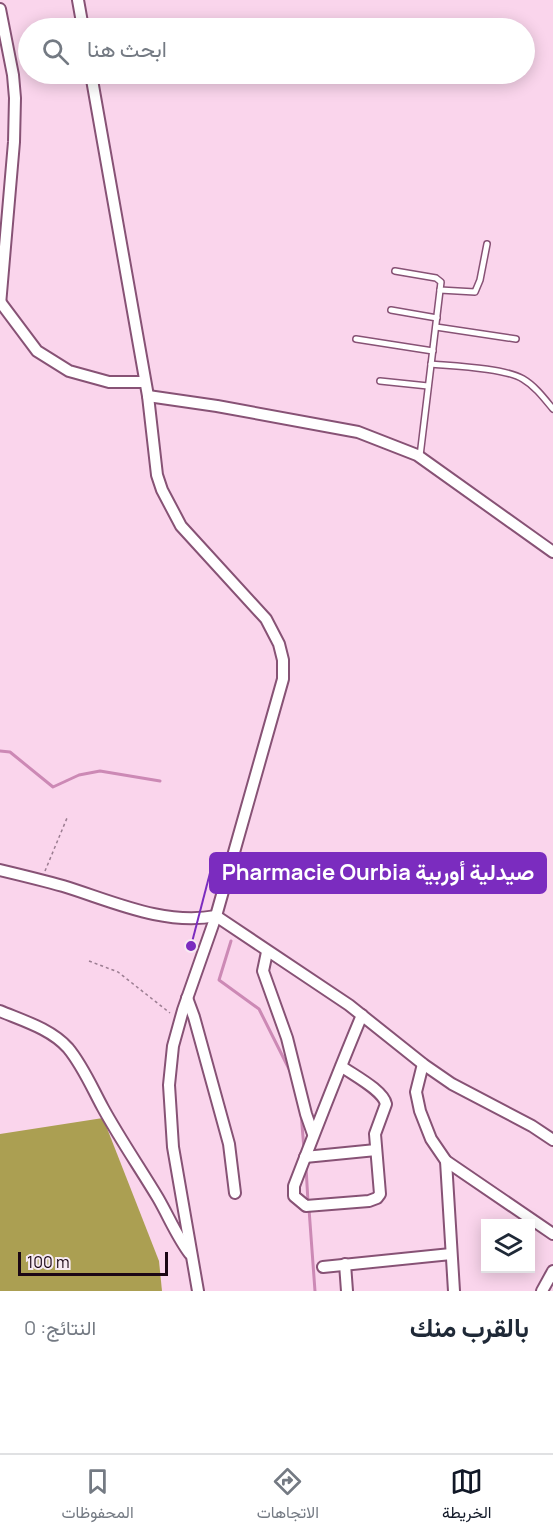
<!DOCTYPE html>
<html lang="ar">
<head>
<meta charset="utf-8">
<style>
	body { margin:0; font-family:Manrope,Vazirmatn,sans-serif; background:#f2f2f3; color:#1f2937; direction:rtl }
	.controls { position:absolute; right:18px; bottom:18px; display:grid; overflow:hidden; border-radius:0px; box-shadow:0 3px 15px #0003 }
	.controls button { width:54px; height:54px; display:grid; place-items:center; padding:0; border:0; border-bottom:2px solid #e0e1e3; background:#fff; color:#1f2937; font:30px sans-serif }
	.scale { position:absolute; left:18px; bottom:15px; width:150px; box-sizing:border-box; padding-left:6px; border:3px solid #1b0715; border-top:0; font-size:16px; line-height:21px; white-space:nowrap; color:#1b0715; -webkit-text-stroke:4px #f7eaf2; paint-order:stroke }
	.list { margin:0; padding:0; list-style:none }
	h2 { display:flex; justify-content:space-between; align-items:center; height:78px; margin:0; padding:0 24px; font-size:26px }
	h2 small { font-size:20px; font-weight:400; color:#747a83 }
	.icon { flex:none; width:33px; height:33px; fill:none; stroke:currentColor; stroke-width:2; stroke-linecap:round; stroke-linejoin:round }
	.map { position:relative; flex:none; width:553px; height:1291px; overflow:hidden; direction:ltr }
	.search { position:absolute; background:#fff; box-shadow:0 3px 15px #0003; left:18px; right:18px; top:18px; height:66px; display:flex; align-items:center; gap:15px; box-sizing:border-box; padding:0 21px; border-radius:33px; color:#747a83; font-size:22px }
	.sheet { height:162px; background:#fff }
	nav { display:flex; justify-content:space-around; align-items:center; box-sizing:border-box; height:84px; border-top:2px solid #e0e1e3; background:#fff; font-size:16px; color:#747a83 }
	nav a { display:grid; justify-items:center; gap:3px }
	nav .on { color:#111827 }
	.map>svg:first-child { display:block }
	.forest { fill:#ab9f52 }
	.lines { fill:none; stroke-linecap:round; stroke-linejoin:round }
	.stream { stroke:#cc89b5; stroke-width:3 }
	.lane-casing { stroke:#875275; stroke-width:8 }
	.street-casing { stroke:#875275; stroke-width:14 }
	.path { stroke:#9b7d91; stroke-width:1.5; stroke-dasharray:3 3; stroke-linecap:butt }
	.lane { stroke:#fff; stroke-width:5 }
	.street { stroke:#fff; stroke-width:10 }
	.leader { fill:none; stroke:#7b2cbf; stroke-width:2 }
	.callout-dot { fill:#7b2cbf; stroke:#f7eaf2; stroke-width:2 }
	.callout { fill:#7b2cbf; stroke:#7b2cbf; stroke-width:2 }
	.callout-label { font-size:22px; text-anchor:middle; font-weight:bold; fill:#fff }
</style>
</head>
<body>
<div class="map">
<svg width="553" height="1291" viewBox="0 0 553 1291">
	<rect width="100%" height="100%" fill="#fad5ec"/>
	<path class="forest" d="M103,1118l56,143 3,30h-162v-157z"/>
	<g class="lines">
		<g class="stream">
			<path d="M0,751l10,1 43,35 26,-12 21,-4 60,10"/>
			<path d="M231,941l-12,39 40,29 32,64"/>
			<path d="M301,1113l3,36"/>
			<path d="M306,1167l2,35"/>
			<path d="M309,1209l6,82"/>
		</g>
		<g class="lane-casing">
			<g id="lane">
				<path d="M395,271l41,7 5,4 -21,174"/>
				<path d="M440,290l35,2 5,-12 7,-36"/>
				<path d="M391,310l46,8"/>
				<path d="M436,327l80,12"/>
				<path d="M356,339l77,12"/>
				<path d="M431,364c23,2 74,4 92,15 12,7 21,19 30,30"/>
				<path d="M380,381l48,5"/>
			</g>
		</g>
		<g class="street-casing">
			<g id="street">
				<path d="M78,0l5,28"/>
				<path d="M0,9l13,66 2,23 -1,44 -14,163"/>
				<path d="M91,74l57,322 9,79 5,15 19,36 85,93 13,25 4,16v19l-67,237 -33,94 -10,36 -4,39 4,62 25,144"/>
				<path d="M1,303l36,48 32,20 40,11h36"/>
				<path d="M148,396l69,10 141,26 59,23 136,97"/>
				<path d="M0,870c21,5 42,10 63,16 49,15 101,40 153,30l133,89 74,59 29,20 80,42 21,14"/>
				<path d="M267,952l-4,19 24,67 19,76 7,20"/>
				<path d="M187,998l7,19 35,127 6,49"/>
				<path d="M0,1011c24,10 51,18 68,37 15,18 24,40 35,60 17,31 37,60 55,90 11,19 19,39 32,56"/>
				<path d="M423,1064l-7,28 4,19 11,28 15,22 107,73"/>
				<path d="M341,1066c12,9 42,24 45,38l-11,30 5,60 -3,4 -8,3 -63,5 -12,-10v-10c22,-57 44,-114 68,-171"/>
				<path d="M305,1157l71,-7"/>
				<path d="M446,1161l8,130"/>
				<path d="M345,1264l2,27"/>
				<path d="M323,1267l128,-13"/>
				<path d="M542,1291l11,-20"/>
			</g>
		</g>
		<g class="path">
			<path d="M45,871l22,-53"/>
			<path d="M89,961l29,11 52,41"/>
		</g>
		<use href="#lane" class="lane"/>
		<use href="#street" class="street"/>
	</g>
	<path class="leader" d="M191 946L210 873"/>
	<circle class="callout-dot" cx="191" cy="946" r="6"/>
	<rect class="callout" x="210" y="853" width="336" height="40" rx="6"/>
	<g class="callout-label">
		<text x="378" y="880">Pharmacie Ourbia صيدلية أوربية</text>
	</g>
</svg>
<div class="controls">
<button><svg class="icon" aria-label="layers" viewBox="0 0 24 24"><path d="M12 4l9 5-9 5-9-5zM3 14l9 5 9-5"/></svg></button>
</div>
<div class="scale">100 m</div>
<div class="search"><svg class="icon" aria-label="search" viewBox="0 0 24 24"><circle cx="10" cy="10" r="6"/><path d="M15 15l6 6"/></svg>ابحث هنا</div>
</div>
<section class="sheet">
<h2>بالقرب منك<small>النتائج: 0</small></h2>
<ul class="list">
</ul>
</section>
<nav>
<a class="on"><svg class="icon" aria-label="map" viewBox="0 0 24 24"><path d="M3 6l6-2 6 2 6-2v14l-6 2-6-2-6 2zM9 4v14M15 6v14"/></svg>الخريطة</a>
<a><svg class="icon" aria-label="directions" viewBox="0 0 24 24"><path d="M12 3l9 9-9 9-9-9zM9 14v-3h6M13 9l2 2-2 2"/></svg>الاتجاهات</a>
<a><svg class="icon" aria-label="saved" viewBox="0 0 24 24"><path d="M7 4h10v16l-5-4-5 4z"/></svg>المحفوظات</a>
</nav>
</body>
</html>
